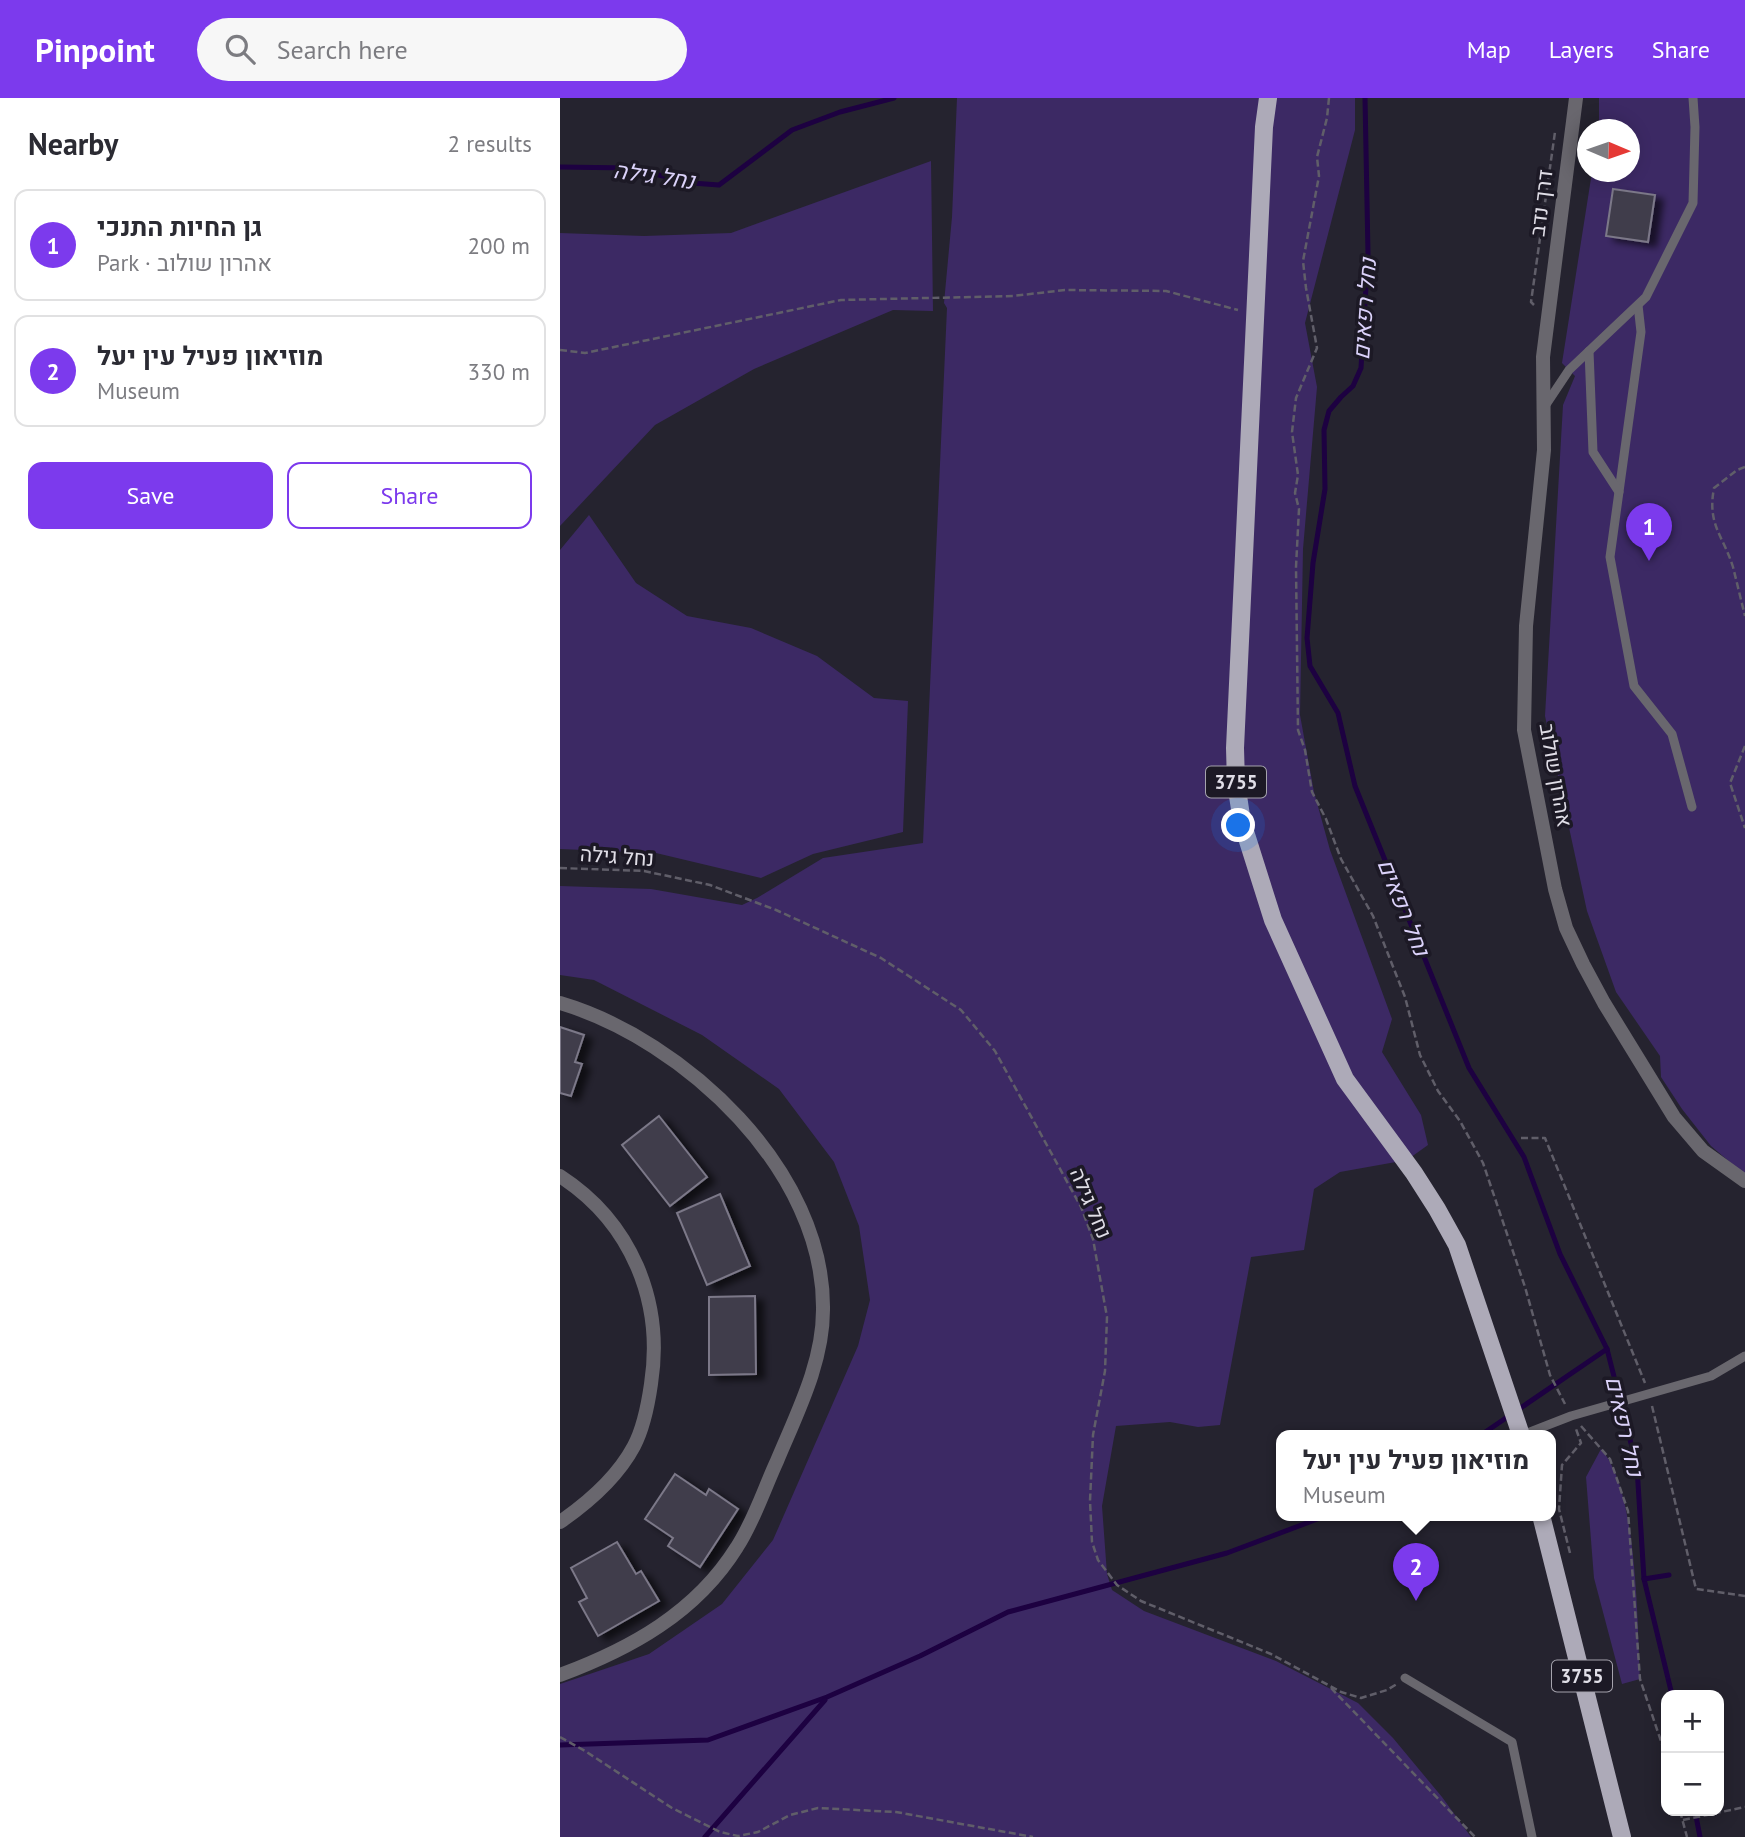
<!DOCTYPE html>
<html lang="en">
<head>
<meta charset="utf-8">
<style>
	body { margin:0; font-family:"PT Sans",Heebo,sans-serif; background:#f7f7f7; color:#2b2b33 }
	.controls { position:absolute; right:21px; bottom:21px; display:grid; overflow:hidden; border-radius:14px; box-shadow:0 4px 18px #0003 }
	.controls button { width:63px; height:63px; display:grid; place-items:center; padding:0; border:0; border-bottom:2px solid #e1e1e2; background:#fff; color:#2b2b33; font:35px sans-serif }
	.compass { position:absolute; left:1017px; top:21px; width:63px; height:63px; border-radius:50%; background:#fff; box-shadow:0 4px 18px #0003; rotate:92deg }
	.you { position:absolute; left:679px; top:728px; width:24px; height:24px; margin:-18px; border:5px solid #fff; border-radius:50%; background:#1a73e8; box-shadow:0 0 0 10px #1a73e833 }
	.badge { display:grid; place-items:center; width:46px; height:46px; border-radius:50%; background:#7c3aed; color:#fff; font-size:23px; font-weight:700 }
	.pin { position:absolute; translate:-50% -58px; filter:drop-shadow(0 2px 4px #0008) }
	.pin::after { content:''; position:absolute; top:37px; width:24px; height:21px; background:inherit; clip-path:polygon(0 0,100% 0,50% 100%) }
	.popup { position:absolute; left:716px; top:1332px; width:280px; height:91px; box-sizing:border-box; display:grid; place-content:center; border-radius:14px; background:#fff; filter:drop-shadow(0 2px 5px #0005); font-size:23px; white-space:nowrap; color:#7c7c81 }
	.popup b { font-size:26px; color:#2b2b33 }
	.popup::after { content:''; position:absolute; left:50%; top:100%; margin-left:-14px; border:14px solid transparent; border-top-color:#fff }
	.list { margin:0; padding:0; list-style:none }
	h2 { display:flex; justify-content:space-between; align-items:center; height:91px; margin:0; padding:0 28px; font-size:30px }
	h2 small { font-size:23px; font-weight:400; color:#7c7c81 }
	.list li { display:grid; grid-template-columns:46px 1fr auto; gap:21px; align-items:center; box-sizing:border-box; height:112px; margin:0 14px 14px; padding:0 14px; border:2px solid #e1e1e2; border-radius:14px }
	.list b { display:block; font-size:26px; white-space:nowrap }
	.list p { margin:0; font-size:23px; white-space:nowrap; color:#7c7c81 }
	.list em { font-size:23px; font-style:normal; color:#7c7c81 }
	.actions { display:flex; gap:14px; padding:21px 28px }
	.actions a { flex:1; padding:16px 0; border:2px solid #7c3aed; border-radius:14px; text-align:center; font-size:24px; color:#7c3aed }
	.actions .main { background:#7c3aed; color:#fff }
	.icon { flex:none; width:38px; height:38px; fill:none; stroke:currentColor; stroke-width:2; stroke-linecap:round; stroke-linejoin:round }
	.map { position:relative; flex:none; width:1185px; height:1739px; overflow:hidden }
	header { display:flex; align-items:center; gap:42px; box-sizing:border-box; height:98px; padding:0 35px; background:#7c3aed; color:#fff }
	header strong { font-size:33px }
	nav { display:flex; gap:38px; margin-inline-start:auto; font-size:24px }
	.search { width:490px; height:63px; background:#f7f7f7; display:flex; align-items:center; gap:18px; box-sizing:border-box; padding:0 24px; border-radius:38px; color:#7c7c81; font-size:26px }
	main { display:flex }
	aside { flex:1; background:#fff }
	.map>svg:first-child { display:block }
	.green { fill:#3c2964 }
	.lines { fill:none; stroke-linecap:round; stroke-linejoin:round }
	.stream { stroke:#1d0141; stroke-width:5 }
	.building { fill:#413e4c; stroke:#7b7888; stroke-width:2; filter:url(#shadow) }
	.path { stroke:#605e69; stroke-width:2.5; stroke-dasharray:7 3.5; stroke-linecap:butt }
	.lane { stroke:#69676e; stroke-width:9 }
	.street { stroke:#69676e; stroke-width:14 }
	.primary { stroke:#adaab8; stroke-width:18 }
	.labels { text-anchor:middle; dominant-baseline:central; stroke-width:7; stroke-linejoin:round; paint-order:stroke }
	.shield { fill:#1c1925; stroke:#a5a3ad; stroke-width:2 }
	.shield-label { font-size:19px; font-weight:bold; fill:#e0dee7 }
	.street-label { font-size:21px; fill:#e0dee7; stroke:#1c1925 }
	.water-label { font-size:23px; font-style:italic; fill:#dbd2fa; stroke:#1c1925 }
</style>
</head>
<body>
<header>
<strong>Pinpoint</strong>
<div class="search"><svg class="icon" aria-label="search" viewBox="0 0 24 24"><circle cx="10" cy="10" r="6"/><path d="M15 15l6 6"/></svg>Search here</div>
<nav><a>Map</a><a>Layers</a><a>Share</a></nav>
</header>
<main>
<aside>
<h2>Nearby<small>2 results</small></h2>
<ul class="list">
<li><span class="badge">1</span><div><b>גן החיות התנכי</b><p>Park · אהרון שולוב</p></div><em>200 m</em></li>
<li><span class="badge">2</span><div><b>מוזיאון פעיל עין יעל</b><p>Museum</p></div><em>330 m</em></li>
</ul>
<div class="actions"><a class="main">Save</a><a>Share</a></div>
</aside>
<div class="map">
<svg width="1185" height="1739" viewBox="0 0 1185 1739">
	<defs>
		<filter id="shadow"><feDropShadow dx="8" dy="4.5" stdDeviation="3.5" flood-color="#0009"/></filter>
	</defs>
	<rect width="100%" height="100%" fill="#25232f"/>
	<g class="green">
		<path d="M397,0h398v32l-50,193 12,64 -14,162 -3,166 14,77 16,58 62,169 -10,33 39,63 7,30 -21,15 -67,12 -26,17 -10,61 -53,7 -31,168 -22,2 -28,-5 -54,4 -14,80 5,68 5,16 32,21 132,50 82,42 35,35 49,59 29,40h-911v-153l89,-30 73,-50 51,-64 85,-194 12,-46 -11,-74 -25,-64 -55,-73 -77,-54 -108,-55 -34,-5v-89l91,3 91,16 15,-7 66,-40 100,-15 24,-535 -3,-5 8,-86z"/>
		<path d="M1039,0h146v1077l-34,-29 -29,-37 -21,-32 -1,-21 -44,-64 -29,-81 -42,-195 18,-311 12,-29 -13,-13 30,-191h38v-42l-31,-1z"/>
		<path d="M371,63l2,150 -40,-1 -139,59 -99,56 -95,101v-293l84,3 87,-3z"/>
		<path d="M29,417l47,68 51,33 64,12 66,28 57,42 34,3 -5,131 -90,22 -52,24 -105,-25 -96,-4v-299z"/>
		<path d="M1041,1351c37,41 36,173 39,230l-18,5 -28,-106 -8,-101z"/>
	</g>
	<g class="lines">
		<g class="stream">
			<path d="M805,0l3,156 -7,114 -8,18 -12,11 -12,14 -5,19 1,59 -12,74 -6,75 3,28 28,47 17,73 114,282 55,89 36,97 47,95 30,118 7,112 28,116"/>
			<path d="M0,69l70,1 62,15 27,2 73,-55 48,-18 54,-14"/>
			<path d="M921,1337l126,-86"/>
			<path d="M1084,1481l25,-4"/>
			<path d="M0,1647l148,-5 119,-43 93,-41 88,-44 219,-59 101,-38"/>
			<path d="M1135,1713l5,26"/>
			<path d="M145,1739l120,-137"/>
		</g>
	</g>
	<g class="building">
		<path d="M1053,91l42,6 -7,47 -42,-6z"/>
		<path d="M0,929l24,8 -9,27 7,2 -11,32 -11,-3z"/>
		<path d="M99,1018l48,61 -37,29 -48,-61z"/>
		<path d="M160,1096l30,72 -43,19 -30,-72z"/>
		<path d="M195,1198l1,78 -47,1v-78z"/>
		<path d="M115,1376l31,21 3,-6 29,20 -38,58 -32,-21 5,-8 -28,-19z"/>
		<path d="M57,1444l19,32 5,-3 18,30 -61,35 -19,-34 8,-4 -16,-30z"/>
	</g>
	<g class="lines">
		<g class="path">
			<path d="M769,0l-2,20 -10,39 2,19 -16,85 3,27 11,60 -21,50 -4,34 6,43 -3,18 4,16 -3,58 2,163 7,20 7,42 14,27 15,40 32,57 32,81 15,58 18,36 22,30 23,42 42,124 25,88 15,29"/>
			<path d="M974,207l-3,-3 24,-170"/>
			<path d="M0,252l25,3 256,-53 172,-4 52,-6 101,1 72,19"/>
			<path d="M1185,369l-8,3 -23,18c-7,37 9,47 19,79 4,16 8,33 12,49"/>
			<path d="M1185,648l-15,37 15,45"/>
			<path d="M0,770l84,3 66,14 66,25 105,48 80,52 34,41 86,156 12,32 14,78 -2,54 -12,64 -3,66 2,41 6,18 19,25 24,16 130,53 70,38 20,6 26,-8 10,-6"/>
			<path d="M961,1040h24l100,245"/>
			<path d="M1092,1308l44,183 49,7"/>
			<path d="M1021,1328l29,33 18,52 12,168 26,77"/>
			<path d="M1010,1455l-11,-44 3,-44 19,-22 -5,-14"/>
			<path d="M771,1590l144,149"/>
			<path d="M0,1639l25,14 87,57 48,24 18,4 20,-4 32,-17 28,-7 78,4 137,25"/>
			<path d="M1120,1713l7,26"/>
			<path d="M1123,1722l62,-13"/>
		</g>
		<g class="lane">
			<path d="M1078,207l3,27 -31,225 24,129 38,48 20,73"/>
			<path d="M1029,253l4,101 26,40"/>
			<path d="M985,308l24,-36 77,-73 47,-94 2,-76 -2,-29"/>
			<path d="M962,1337l49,-19 140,-40 34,-20"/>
			<path d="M845,1580l107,64 20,95"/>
		</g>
		<g class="street">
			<path d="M1016,0l-33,259 1,93 -18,176 -2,104 31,159 11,39 17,36 21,39 70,114 29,34 42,30"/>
			<path d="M0,905c125,37 265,168 263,307 0,53 -26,103 -46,151 -13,28 -23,60 -40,86 -41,66 -107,102 -177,128"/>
			<path d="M0,1078c71,46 104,125 91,208 -3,21 -7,43 -17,62 -17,32 -45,56 -74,76"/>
		</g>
		<g class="primary">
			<path d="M708,0l-4,29 -29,621 1,35 6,39 31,98 72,159 69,94 23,36 20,36 64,190"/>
			<path d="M981,1417l81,322"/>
		</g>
	</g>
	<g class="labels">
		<g class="shield">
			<rect x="646" y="668.5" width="60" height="31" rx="5"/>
			<rect x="992" y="1562.5" width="60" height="31" rx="5"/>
		</g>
		<g class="shield-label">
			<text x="676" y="684">3755</text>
			<text x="1022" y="1578">3755</text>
		</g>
		<g class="street-label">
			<text transform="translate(981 105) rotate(-83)">דרך נדב</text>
			<text transform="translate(996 677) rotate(80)">אהרון שולוב</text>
			<text transform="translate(57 758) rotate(4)">נחל גילה</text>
			<text transform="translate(531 1105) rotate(67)">נחל גילה</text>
		</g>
		<g class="water-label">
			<text transform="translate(94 77) rotate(8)">נחל גילה</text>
			<text transform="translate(804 211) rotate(-86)">נחל רפאים</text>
			<text transform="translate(844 809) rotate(68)">נחל רפאים</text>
			<text transform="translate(1065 1328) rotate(77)">נחל רפאים</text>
		</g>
	</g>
</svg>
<div class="controls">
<button>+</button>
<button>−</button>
</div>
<svg class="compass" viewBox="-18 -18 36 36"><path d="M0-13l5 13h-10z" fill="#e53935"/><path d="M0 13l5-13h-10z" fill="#7c7c81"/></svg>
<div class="you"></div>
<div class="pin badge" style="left:1089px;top:463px">1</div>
<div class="pin badge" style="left:856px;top:1503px">2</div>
<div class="popup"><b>מוזיאון פעיל עין יעל</b>Museum</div>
</div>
</main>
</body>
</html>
